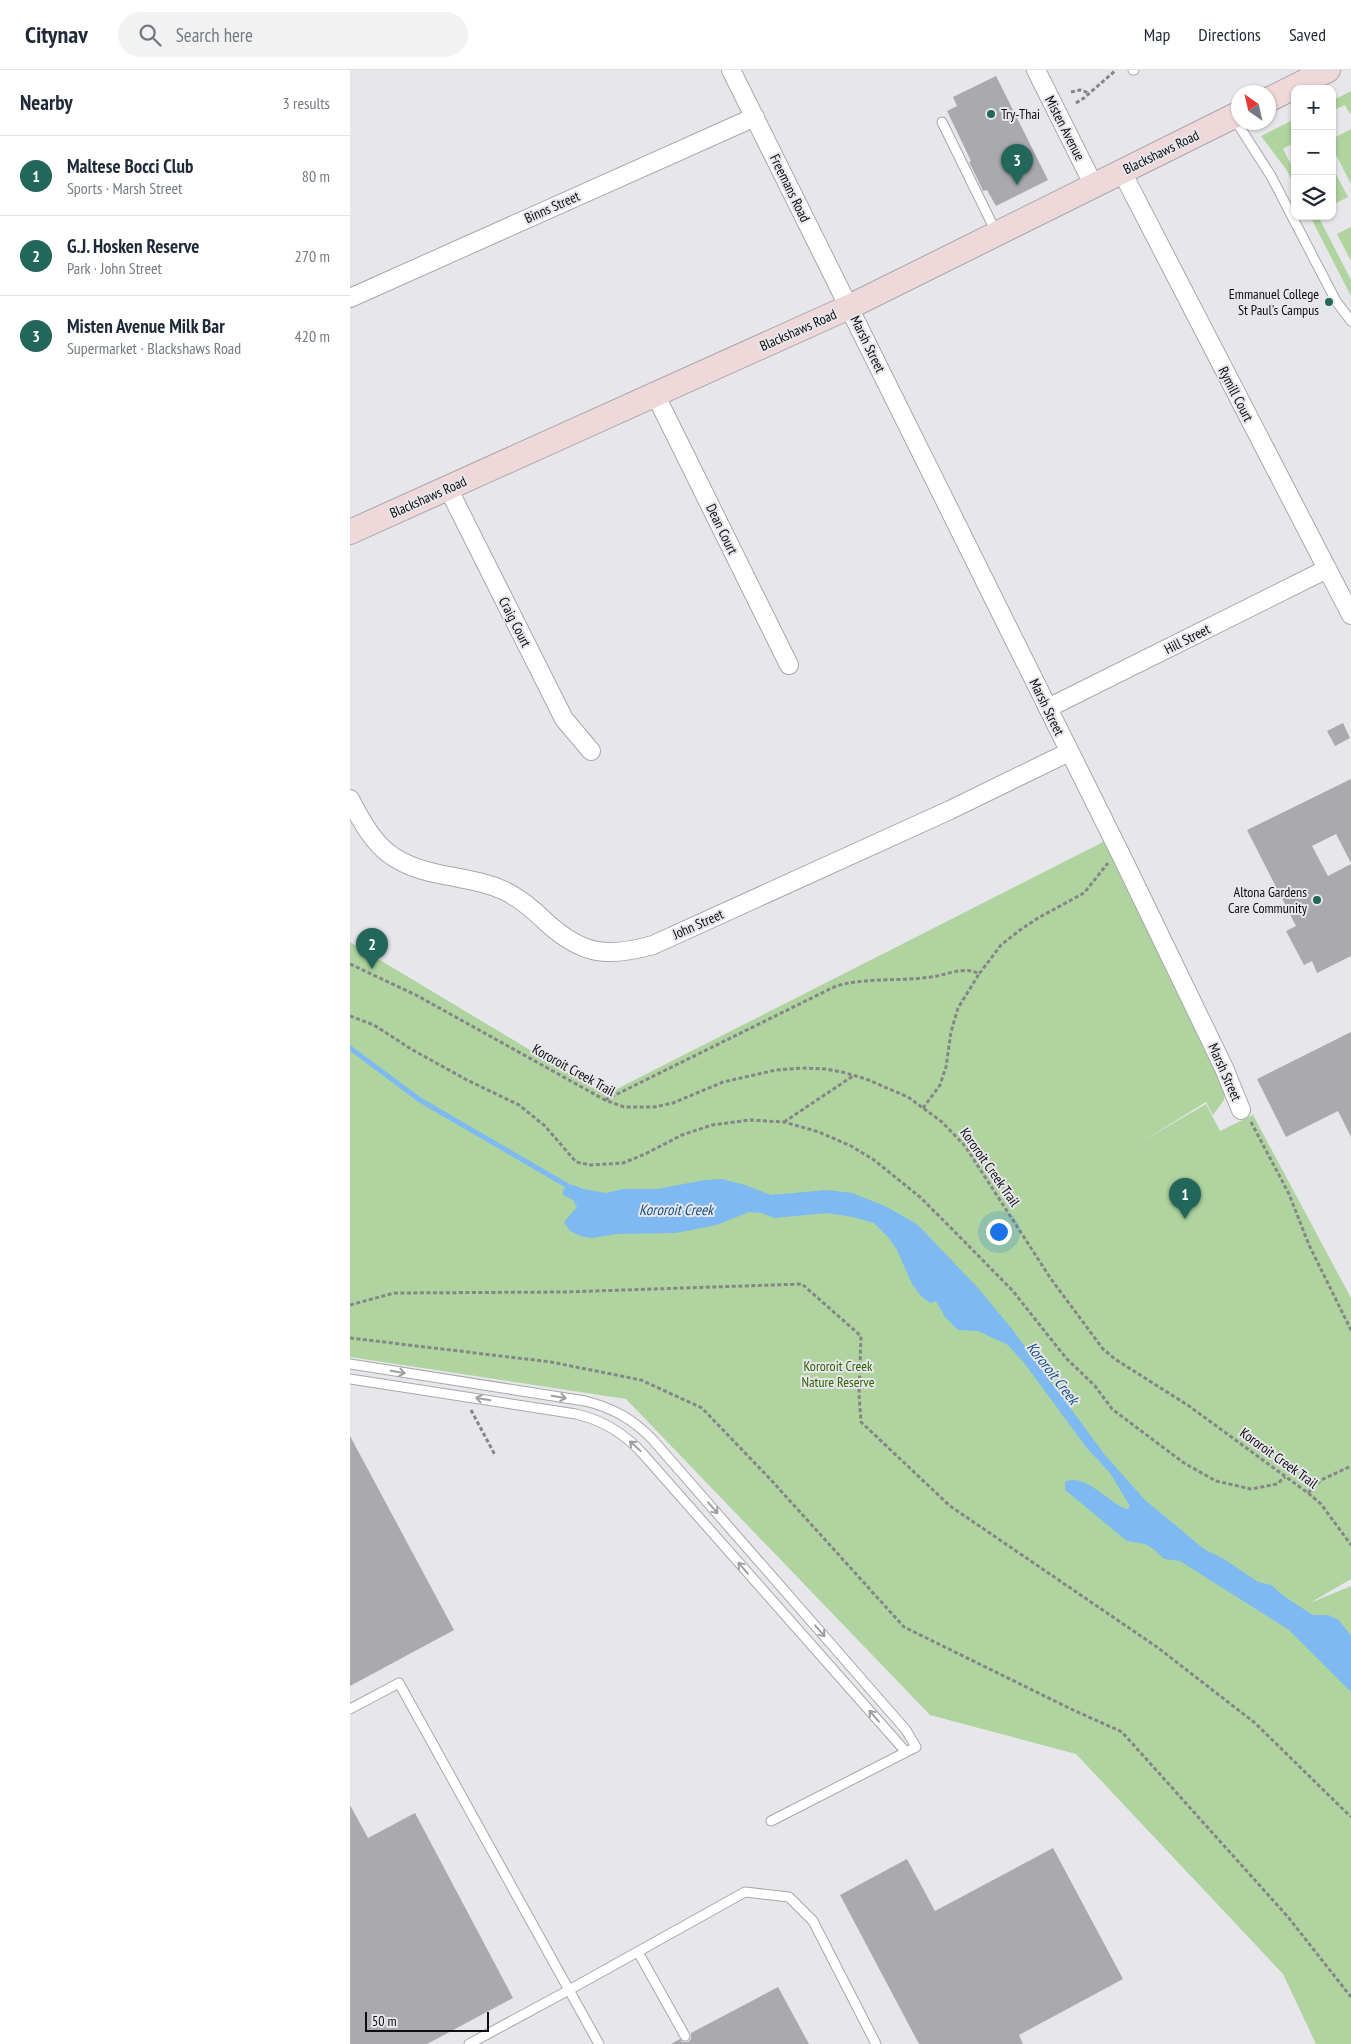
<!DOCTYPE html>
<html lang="en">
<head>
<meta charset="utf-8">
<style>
	body { margin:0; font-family:"PT Sans Narrow",sans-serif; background:#f2f2f3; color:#1f2937 }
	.controls { position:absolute; right:15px; top:15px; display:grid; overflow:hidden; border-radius:10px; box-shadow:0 1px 4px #0004 }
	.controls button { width:45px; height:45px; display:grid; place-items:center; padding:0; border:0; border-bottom:1px solid #e0e1e3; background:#fff; color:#1f2937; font:25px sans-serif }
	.compass { position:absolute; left:881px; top:15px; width:45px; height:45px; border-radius:50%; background:#fff; box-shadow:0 1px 4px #0004; rotate:326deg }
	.scale { position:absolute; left:15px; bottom:12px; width:124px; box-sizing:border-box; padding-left:5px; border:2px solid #0e0e10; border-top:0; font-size:14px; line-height:18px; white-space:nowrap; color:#0e0e10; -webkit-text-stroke:4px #e7e6ea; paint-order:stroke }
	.you { position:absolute; left:648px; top:1161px; width:18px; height:18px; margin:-12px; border:4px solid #fff; border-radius:50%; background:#1a73e8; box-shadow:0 0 0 8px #1a73e833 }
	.badge { display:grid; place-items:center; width:32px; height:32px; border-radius:50%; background:#22675a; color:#fff; font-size:16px; font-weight:700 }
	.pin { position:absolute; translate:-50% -41px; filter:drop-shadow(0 1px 2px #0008) }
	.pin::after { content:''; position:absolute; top:26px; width:18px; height:15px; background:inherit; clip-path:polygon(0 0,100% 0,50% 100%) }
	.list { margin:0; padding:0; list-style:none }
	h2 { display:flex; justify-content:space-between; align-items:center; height:65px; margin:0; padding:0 20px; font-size:21px }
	h2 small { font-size:16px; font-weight:400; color:#747a83 }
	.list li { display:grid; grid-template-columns:32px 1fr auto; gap:15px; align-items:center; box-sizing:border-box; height:80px; padding:0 20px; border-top:1px solid #e0e1e3 }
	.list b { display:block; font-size:19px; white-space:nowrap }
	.list p { margin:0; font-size:16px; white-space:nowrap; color:#747a83 }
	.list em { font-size:16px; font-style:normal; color:#747a83 }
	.icon { flex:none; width:28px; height:28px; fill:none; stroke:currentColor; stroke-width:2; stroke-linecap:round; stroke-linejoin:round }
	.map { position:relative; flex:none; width:1001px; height:1974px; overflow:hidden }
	header { display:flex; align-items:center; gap:30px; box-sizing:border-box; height:70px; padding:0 25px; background:#fff; border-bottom:1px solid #e0e1e3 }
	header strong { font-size:24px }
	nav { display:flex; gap:28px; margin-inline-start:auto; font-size:18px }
	.search { width:350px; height:45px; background:#f2f2f3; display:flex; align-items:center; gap:12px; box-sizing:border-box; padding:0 18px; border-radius:28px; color:#747a83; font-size:19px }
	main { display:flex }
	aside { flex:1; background:#fff }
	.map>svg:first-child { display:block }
	.green { fill:#afd49f }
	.water { fill:#7eb9f2 }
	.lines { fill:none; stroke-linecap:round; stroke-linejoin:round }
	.stream { stroke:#7eb9f2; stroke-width:5 }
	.building { fill:#aaa9ad }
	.service-casing { stroke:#a8a7ab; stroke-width:11 }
	.minor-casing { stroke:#a8a7ab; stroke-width:20 }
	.secondary-casing { stroke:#a8a7ab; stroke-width:26 }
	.path { stroke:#868689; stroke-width:3; stroke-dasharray:4 2.5; stroke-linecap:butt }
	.service { stroke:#fff; stroke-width:9 }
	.minor { stroke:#fff; stroke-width:18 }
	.secondary { stroke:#eed8d9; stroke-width:24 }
	.oneway { stroke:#9f9f9f }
	.poi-dot { fill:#22675a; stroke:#e7e6ea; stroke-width:2 }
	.labels { text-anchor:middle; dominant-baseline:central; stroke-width:4; stroke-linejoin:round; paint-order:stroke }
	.poi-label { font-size:14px; fill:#0e0e10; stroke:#e7e6ea; text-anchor:end }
	.street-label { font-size:14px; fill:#0e0e10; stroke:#e7e6ea }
	.park-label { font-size:14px; fill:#306606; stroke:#e7e6ea }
	.water-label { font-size:15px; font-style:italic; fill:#155488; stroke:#e7e6ea }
</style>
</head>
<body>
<header>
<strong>Citynav</strong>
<div class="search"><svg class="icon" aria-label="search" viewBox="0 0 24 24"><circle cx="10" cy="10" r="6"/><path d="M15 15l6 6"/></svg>Search here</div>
<nav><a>Map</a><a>Directions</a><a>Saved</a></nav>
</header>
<main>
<aside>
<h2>Nearby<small>3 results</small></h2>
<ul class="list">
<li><span class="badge">1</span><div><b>Maltese Bocci Club</b><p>Sports · Marsh Street</p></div><em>80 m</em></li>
<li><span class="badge">2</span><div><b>G.J. Hosken Reserve</b><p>Park · John Street</p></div><em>270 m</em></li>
<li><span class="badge">3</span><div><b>Misten Avenue Milk Bar</b><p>Supermarket · Blackshaws Road</p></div><em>420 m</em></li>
</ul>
</aside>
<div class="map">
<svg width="1001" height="1974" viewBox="0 0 1001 1974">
	<rect width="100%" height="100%" fill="#e7e6ea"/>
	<g class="green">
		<path d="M1001,21v22l-1,1 -5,-9 -13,6v-10z"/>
		<path d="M945,49v23l-12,7 12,23v14l-9,-17 -25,-33z"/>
		<path d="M1001,59v55l-19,-37v-8z"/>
		<path d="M982,97l16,30 -16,8z"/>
		<path d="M960,146h8l33,64v16z"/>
		<path d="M1001,157v34l-14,-27z"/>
		<path d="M755,771l121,245 -2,14 -11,15 -7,-13 -65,40 65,-38 14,27 33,-16 98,183v281l-41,24 41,-17v458h-35l-33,-70 -207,-220 -146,-39 -304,-316 -276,-42v-415l255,153z"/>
	</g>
	<path class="water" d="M372,1109l23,6 26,10 56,-5 25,3 33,13 32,18 61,64 34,41 93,126 40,45 59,49 20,10 34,23 13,3 14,12 28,18h15l11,5 12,16v56l-62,-62 -109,-69 -16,-2 -9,-9 -10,-6 -18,-3 -62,-51v-8c20,-10 44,22 62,27l3,-3 -20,-33 -24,-26 -61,-83 -17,-19 -30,-14 -20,-1 -13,-13 -9,-16 -6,2 -9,-7 -9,-12 -15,-34 -9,-13 -14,-14 -21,-6 -26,-4 -53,5 -12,-5 -13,-1 -32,13 -41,8 -59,1 -25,4 -12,-2 -10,-5 -6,-9 13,-15 -4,-7 -10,-5v-6l11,-4 9,4 23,4 17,-4h34l48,-9z"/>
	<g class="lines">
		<path class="stream" d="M0,978l70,52 153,89"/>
	</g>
	<g class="building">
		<path d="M646,6l52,104 -52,26 -9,-16 -4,1 -5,-11 -9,-18 2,-1 -24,-50 10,-5 -4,-9z"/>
		<path d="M993,653l7,15 -15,8 -8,-15z"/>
		<path d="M1001,709v84l-15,-29 -24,12 16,30 23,-12v92l-34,17 -5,-12 -8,4 -18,-34 10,-5 -49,-96z"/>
		<path d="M1001,962v105l-13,-26 -52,26 -29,-58z"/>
		<path d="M0,1366l104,194 -104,56z"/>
		<path d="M0,1735l18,33 47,-25 98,185 -86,46h-77z"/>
		<path d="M703,1778l70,131 -104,56 4,9h-104l-79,-149 67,-36 28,52z"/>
		<path d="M428,1917l31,57h-138l9,-5 2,3h6l3,-3v-6z"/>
	</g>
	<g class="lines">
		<g class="service-casing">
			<g id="service">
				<path d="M783,0h1"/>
				<path d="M884,48l37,58 65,125 15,20"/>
				<path d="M592,52l54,110"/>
				<path d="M0,1294l235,37c28,7 48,18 68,39l253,290 10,17 -145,74"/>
				<path d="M0,1309l226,35c26,6 49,20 67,40l263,298"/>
				<path d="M0,1639l49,-26 170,307 -100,54"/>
				<path d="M288,1882l47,84"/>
				<path d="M249,1974l-30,-54 176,-98 44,5 24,24 63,123"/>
			</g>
		</g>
		<g class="minor-casing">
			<g id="minor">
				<path d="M381,0l391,787 102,211 17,42"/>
				<path d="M686,0l58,116"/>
				<path d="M772,102l229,443"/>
				<path d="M0,228l405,-181"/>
				<path d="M305,324l134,271"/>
				<path d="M98,418l116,231 27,32"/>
				<path d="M698,638l279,-139"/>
				<path d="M0,729c22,44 38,65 89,75 23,5 44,7 66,17 16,8 29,19 42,32 36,32 60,35 106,22l297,-135 119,-58"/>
			</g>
		</g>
		<g class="secondary-casing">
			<g id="secondary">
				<path d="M918,30l60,-30"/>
				<path d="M0,462l499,-225 389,-193"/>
			</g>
		</g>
		<g class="path">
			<path d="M721,22l9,-2 9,3"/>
			<path d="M726,33l8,-5 32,-28"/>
			<path d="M0,894l66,31 189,105 19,7h30l19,-4 50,-21 53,-12 26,-2 24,1 16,3 24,7 42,18 34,25 23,24 86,133 52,70 12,10 74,47 119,87 13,11 30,41"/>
			<path d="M0,946l24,9 37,24 56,31 52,25 26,21 31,36 15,3 32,-2 22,-9 37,-19 30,-10 38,-5 34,2 35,10 32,14 23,14 46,37 31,31 61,62 54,68 29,28 17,23 72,54 32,18 35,8 26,-5 8,-7"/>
			<path d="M255,1030l231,-114c35,-10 71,-3 105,-11 13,-3 27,-8 38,-1l22,-29 19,-15 18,-12 46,-25 24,-30"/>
			<path d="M573,1038l17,-23 6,-18 5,-35 7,-24 21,-34"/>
			<path d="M434,1052l69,-46"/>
			<path d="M901,1052l38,72 20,51 42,85"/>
			<path d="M0,1235l44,-12 171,-1 237,-8 59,52 -2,59 2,27 89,84 207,141 98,76 96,94"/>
			<path d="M0,1268l201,24 90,18 61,28 70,73 132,146 167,82 51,23 166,185 63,80"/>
			<path d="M121,1340l24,45"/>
			<path d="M958,1423l13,-13 30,-14"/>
		</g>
		<use href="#service" class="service"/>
		<use href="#minor" class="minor"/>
		<use href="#secondary" class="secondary"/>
	</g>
	<defs><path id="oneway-shaft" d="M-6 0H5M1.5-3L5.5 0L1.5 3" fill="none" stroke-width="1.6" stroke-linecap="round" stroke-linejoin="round" transform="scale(1.25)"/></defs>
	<g class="oneway">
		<use href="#oneway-shaft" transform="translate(48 1302) rotate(9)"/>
		<use href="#oneway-shaft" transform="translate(209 1327) rotate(9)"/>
		<use href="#oneway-shaft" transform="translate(133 1329) rotate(-171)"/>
		<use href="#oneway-shaft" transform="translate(285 1376) rotate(-138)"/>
		<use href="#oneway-shaft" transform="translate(363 1438) rotate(49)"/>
		<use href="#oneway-shaft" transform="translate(393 1498) rotate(-131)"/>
		<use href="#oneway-shaft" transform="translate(470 1561) rotate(49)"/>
		<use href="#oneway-shaft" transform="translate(524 1646) rotate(-131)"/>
	</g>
	<g class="poi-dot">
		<circle cx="641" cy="44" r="5"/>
		<circle cx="979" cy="232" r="5"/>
		<circle cx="967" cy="830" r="5"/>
	</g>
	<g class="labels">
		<g class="poi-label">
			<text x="651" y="44" text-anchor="start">Try-Thai</text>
			<text x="969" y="224">Emmanuel College<tspan x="969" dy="16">St Paul's Campus</tspan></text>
			<text x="957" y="822">Altona Gardens<tspan x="957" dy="16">Care Community</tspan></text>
		</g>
		<g class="street-label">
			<text transform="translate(715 58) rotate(63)">Misten Avenue</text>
			<text transform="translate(811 82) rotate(-26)">Blackshaws Road</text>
			<text transform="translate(440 118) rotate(64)">Freemans Road</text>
			<text transform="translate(202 137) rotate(-24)">Binns Street</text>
			<text transform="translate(448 260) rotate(-24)">Blackshaws Road</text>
			<text transform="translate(518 274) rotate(64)">Marsh Street</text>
			<text transform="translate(886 324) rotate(63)">Rymill Court</text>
			<text transform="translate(78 427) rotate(-24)">Blackshaws Road</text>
			<text transform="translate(372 459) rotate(64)">Dean Court</text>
			<text transform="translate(165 552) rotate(63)">Craig Court</text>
			<text transform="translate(837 569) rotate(-27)">Hill Street</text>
			<text transform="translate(697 637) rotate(64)">Marsh Street</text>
			<text transform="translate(348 854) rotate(-24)">John Street</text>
			<text transform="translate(224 1000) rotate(29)">Kororoit Creek Trail</text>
			<text transform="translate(875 1002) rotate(66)">Marsh Street</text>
			<text transform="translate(640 1097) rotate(55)">Kororoit Creek Trail</text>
			<text transform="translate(929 1388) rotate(36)">Kororoit Creek Trail</text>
		</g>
		<g class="park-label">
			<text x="488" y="1296">Kororoit Creek<tspan x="488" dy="16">Nature Reserve</tspan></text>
		</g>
		<g class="water-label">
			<text x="326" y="1139">Kororoit Creek</text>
			<text transform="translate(703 1303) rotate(52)">Kororoit Creek</text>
		</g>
	</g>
</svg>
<div class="controls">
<button>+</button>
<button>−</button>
<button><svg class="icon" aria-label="layers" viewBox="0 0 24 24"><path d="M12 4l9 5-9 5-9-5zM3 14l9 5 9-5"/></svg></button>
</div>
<svg class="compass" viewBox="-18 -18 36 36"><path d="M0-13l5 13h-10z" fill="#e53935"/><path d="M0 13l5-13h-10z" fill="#747a83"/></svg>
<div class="scale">50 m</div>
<div class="you"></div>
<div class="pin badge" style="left:835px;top:1149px">1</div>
<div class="pin badge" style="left:22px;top:899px">2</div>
<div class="pin badge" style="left:667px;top:115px">3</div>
</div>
</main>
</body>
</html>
